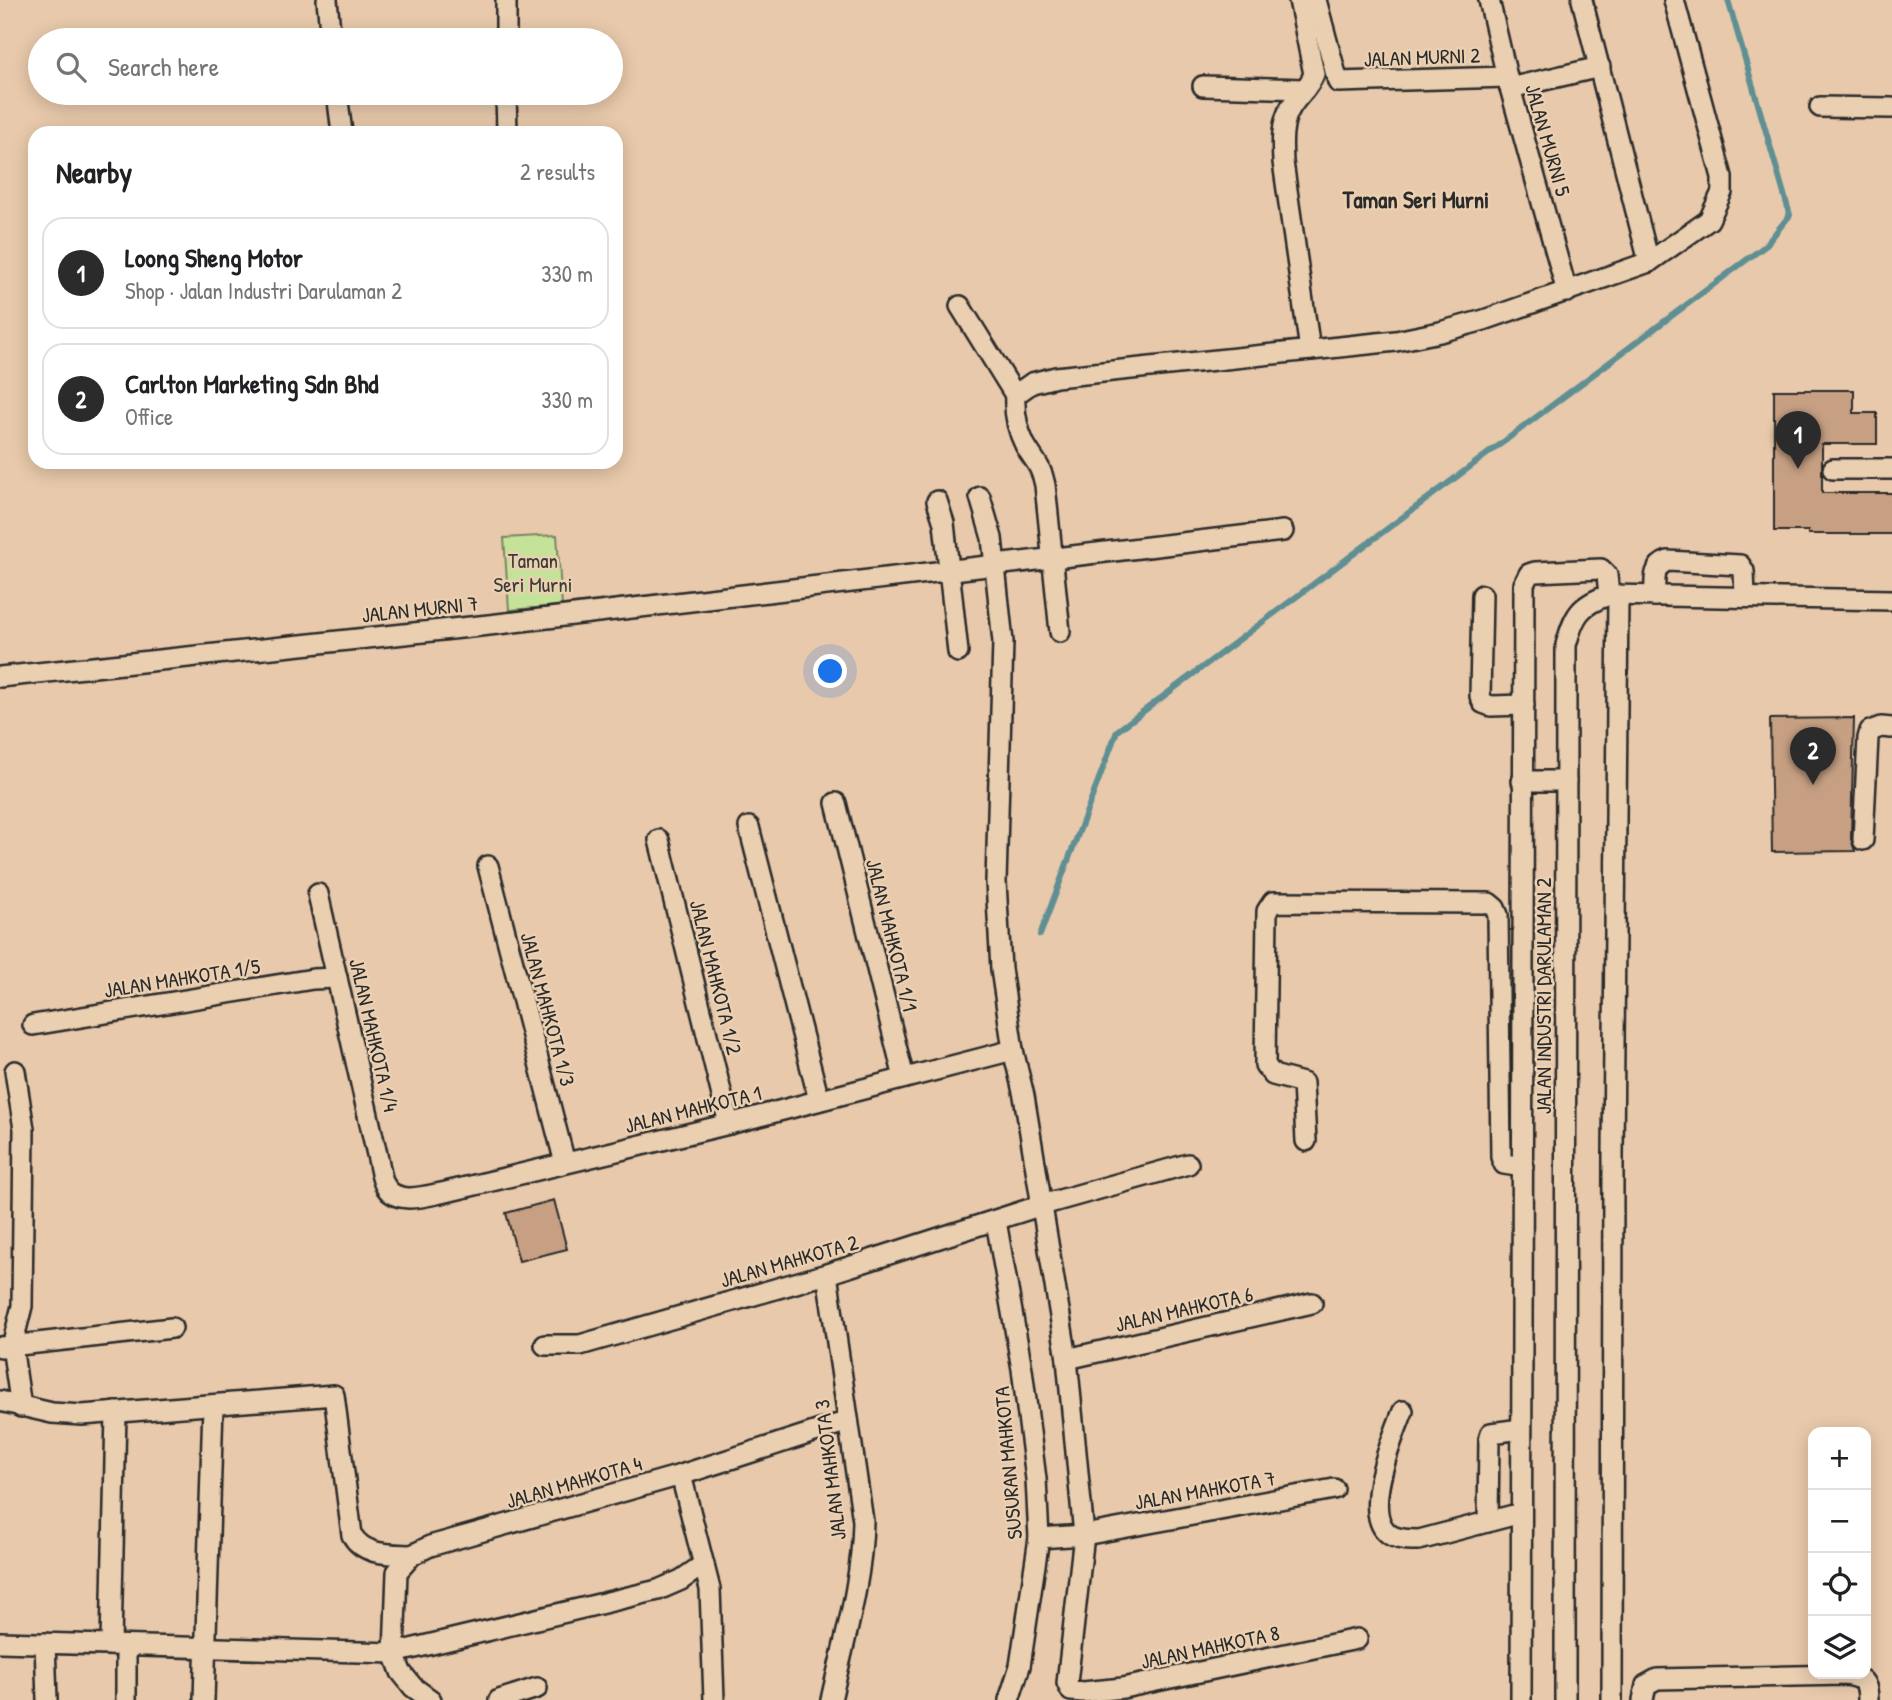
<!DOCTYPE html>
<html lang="en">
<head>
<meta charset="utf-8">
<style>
	body { margin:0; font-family:"Patrick Hand",sans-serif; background:#f6f6f6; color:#202124 }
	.controls { position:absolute; right:21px; bottom:21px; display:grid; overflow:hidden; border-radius:14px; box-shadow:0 4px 18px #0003 }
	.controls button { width:63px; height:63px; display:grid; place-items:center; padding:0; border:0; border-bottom:2px solid #e0e0e0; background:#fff; color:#202124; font:35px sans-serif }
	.you { position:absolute; left:831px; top:672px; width:24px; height:24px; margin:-18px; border:5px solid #fff; border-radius:50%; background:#1a73e8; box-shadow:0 0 0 10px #1a73e833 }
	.badge { display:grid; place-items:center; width:46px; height:46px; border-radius:50%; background:#2b2b2b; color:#fff; font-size:23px; font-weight:700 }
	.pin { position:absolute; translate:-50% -58px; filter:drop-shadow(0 2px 4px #0008) }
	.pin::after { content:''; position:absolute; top:37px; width:24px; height:21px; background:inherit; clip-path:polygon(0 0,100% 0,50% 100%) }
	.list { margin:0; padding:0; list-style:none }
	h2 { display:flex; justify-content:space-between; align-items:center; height:91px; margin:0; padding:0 28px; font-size:30px }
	h2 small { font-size:23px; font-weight:400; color:#757577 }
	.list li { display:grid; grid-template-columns:46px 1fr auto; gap:21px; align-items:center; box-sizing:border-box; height:112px; margin:0 14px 14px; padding:0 14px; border:2px solid #e0e0e0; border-radius:21px }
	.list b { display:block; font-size:26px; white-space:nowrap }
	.list p { margin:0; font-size:23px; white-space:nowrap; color:#757577 }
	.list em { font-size:23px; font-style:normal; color:#757577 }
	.icon { flex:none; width:38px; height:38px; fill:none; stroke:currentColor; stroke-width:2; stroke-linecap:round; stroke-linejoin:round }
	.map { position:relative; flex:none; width:1892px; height:1700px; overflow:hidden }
	.search { position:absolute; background:#fff; box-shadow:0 4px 18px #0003; left:28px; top:28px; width:595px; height:77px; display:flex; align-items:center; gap:18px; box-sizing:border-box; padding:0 24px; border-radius:38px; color:#757577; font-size:26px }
	.panel { position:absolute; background:#fff; box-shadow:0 4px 18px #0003; left:28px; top:126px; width:595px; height:343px; border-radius:21px }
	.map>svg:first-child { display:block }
	.green { fill:#c5e299; stroke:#788662; stroke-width:2 }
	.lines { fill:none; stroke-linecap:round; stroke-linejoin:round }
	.stream { stroke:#5f8f93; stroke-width:6 }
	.building { fill:#c7a083; stroke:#2b2b2b; stroke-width:2 }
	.minor-casing { stroke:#2b2b2b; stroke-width:24 }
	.minor { stroke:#eacfb1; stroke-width:19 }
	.labels { text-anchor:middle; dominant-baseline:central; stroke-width:5; stroke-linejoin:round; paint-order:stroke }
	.street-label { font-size:21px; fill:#2b2b2b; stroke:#eacfb1 }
	.park-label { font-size:21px; fill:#3a3d36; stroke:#eacfb1 }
	.neighbourhood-label { font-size:23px; font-weight:bold; fill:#2b2b2b; stroke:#eacfb1 }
</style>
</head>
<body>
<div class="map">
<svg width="1892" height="1700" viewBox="0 0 1892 1700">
	<rect width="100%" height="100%" fill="#e8c9ab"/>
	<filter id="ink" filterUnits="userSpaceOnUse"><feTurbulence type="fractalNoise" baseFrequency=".0143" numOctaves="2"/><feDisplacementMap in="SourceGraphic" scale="14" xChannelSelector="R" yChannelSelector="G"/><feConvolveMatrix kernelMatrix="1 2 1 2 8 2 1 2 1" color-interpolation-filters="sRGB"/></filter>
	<g filter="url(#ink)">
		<path class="green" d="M557,535l5,71 -53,4 -5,-72z"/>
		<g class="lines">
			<path class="stream" d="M1040,935l77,-204 648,-485 25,-31 -62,-215"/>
		</g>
		<g class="building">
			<path d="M1774,390h80v23h23v31h-55v49h70v41h-84v-3h-34z"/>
			<path d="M1854,718l-3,121 4,12 -83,1 -2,-133z"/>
			<path d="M554,1200l13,49 -48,12 -13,-48z"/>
		</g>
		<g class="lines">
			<g class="minor-casing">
				<g id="minor">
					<path d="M327,0l4,40"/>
					<path d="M506,0v40"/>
					<path d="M1299,0l15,74c-5,14 -16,21 -23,33 -10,15 -9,37 -8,55l27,188"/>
					<path d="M1316,0l22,82 169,-5"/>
					<path d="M1489,0l18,77 60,215"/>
					<path d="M1582,0l67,262"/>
					<path d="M1203,86l102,3"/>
					<path d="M1510,88l90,-21"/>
					<path d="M337,93l5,40"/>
					<path d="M506,93l1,40"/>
					<path d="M1820,107l72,1"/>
					<path d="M960,306l55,89"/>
					<path d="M1833,469h59"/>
					<path d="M980,497l12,41 11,104 -7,240 5,87 12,81 11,46 43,263 17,176 -17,148 4,8 12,1 40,-4 234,-49"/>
					<path d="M937,501l7,22 14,129"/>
					<path d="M1482,595l-2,101 3,7 8,3 33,-1"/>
					<path d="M1655,596c0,-15 -3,-30 13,-35l72,4 4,6 1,26"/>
					<path d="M1060,632l-15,-147c-4,-20 -11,-24 -20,-40 -8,-16 -11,-33 -10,-50l17,-12 24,-6 340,-36 44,-9 44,-12 165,-58 60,-42 13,-28v-15l-48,-177"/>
					<path d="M0,677l489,-52 794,-94"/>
					<path d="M1522,781h44"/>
					<path d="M836,803l68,275"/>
					<path d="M749,827l70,273"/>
					<path d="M659,840l70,284"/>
					<path d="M1863,840l5,-102 2,-7 11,-4 11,1"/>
					<path d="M488,866l77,297"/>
					<path d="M318,894l60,265c2,8 3,21 8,28 12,19 43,8 60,5l283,-68 284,-74"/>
					<path d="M33,1025l280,-46 24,-1"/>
					<path d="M15,1071l9,58 -2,177 -10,40 9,61"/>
					<path d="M1306,1141l-3,-58 -30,-8 -8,-10 2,-154 6,-9 216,1 6,5 3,7 3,242 3,7 19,3"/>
					<path d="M996,1221l26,148 14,110 3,59 -19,128 -11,34"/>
					<path d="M827,1274l36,247c-1,61 -19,120 -32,179"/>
					<path d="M545,1345h35l247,-71 215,-69 146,-41"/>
					<path d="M1,1347l171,-19"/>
					<path d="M1067,1359l245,-56"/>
					<path d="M0,1401l52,12 30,2 252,-20 18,140c12,21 38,19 60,20"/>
					<path d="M1403,1411c-10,26 -45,106 -11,125 9,4 18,4 27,4l102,-27"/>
					<path d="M681,1475l29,114 4,111"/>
					<path d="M1488,1522l1,-83 2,-6 30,-4"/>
					<path d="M1039,1538l45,-3 250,-46"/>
					<path d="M0,1642l394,11 264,-63 23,-10 23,-16"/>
					<path d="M45,1643l2,57"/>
					<path d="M111,1645l5,-233"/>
					<path d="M126,1700v-54"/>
					<path d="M204,1700l9,-295"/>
					<path d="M431,1700l-18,-13 -12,-15 -7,-19 3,-81 15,-17 18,-9 251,-71 167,-54"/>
					<path d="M499,1700l38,-12"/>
					<path d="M1521,1700l3,-1116 5,-10 6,-2 66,-3 6,6 2,20"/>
					<path d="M1565,1700l1,-1055c8,-29 13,-40 43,-50l283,5"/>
					<path d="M1612,1700l1,-545 5,-560"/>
					<path d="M1643,1700l3,-15 11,-6 188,-4c18,2 23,7 23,25"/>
				</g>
			</g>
			<use href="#minor" class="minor"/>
		</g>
	</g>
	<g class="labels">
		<g class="street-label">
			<text transform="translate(1422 57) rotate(-2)">JALAN MURNI 2</text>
			<text transform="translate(1548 140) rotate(74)">JALAN MURNI 5</text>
			<text transform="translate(420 609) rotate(-6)">JALAN MURNI 7</text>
			<text transform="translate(892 935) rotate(76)">JALAN MAHKOTA 1/1</text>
			<text transform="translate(716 977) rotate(76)">JALAN MAHKOTA 1/2</text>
			<text transform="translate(182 978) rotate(-9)">JALAN MAHKOTA 1/5</text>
			<text transform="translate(1543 996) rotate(-90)">JALAN INDUSTRI DARULAMAN 2</text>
			<text transform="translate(548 1009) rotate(75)">JALAN MAHKOTA 1/3</text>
			<text transform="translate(374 1035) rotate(77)">JALAN MAHKOTA 1/4</text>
			<text transform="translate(693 1109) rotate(-14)">JALAN MAHKOTA 1</text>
			<text transform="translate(789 1261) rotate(-16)">JALAN MAHKOTA 2</text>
			<text transform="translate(1184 1309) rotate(-13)">JALAN MAHKOTA 6</text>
			<text transform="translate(1008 1463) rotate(-95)">SUSURAN MAHKOTA</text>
			<text transform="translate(830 1470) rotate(-97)">JALAN MAHKOTA 3</text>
			<text transform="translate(574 1482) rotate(-16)">JALAN MAHKOTA 4</text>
			<text transform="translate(1205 1490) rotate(-10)">JALAN MAHKOTA 7</text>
			<text transform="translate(1210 1647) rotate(-12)">JALAN MAHKOTA 8</text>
		</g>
		<g class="park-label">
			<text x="533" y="560">Taman<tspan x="533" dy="24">Seri Murni</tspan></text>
		</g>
		<g class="neighbourhood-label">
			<text x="1416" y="199">Taman Seri Murni</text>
		</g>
	</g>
</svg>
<div class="controls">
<button>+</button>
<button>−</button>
<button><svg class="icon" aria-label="locate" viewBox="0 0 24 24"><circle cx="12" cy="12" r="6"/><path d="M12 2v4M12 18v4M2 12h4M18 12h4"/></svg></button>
<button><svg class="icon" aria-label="layers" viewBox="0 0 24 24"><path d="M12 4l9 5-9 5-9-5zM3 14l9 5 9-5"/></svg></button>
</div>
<div class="you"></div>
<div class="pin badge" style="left:1798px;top:469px">1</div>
<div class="pin badge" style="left:1813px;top:785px">2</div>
<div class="search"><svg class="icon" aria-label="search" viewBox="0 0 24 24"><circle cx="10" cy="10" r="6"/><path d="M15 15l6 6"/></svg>Search here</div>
<section class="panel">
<h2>Nearby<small>2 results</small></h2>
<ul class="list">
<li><span class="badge">1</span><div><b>Loong Sheng Motor</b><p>Shop · Jalan Industri Darulaman 2</p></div><em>330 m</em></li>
<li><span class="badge">2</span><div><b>Carlton Marketing Sdn Bhd</b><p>Office</p></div><em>330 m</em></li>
</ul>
</section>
</div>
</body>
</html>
